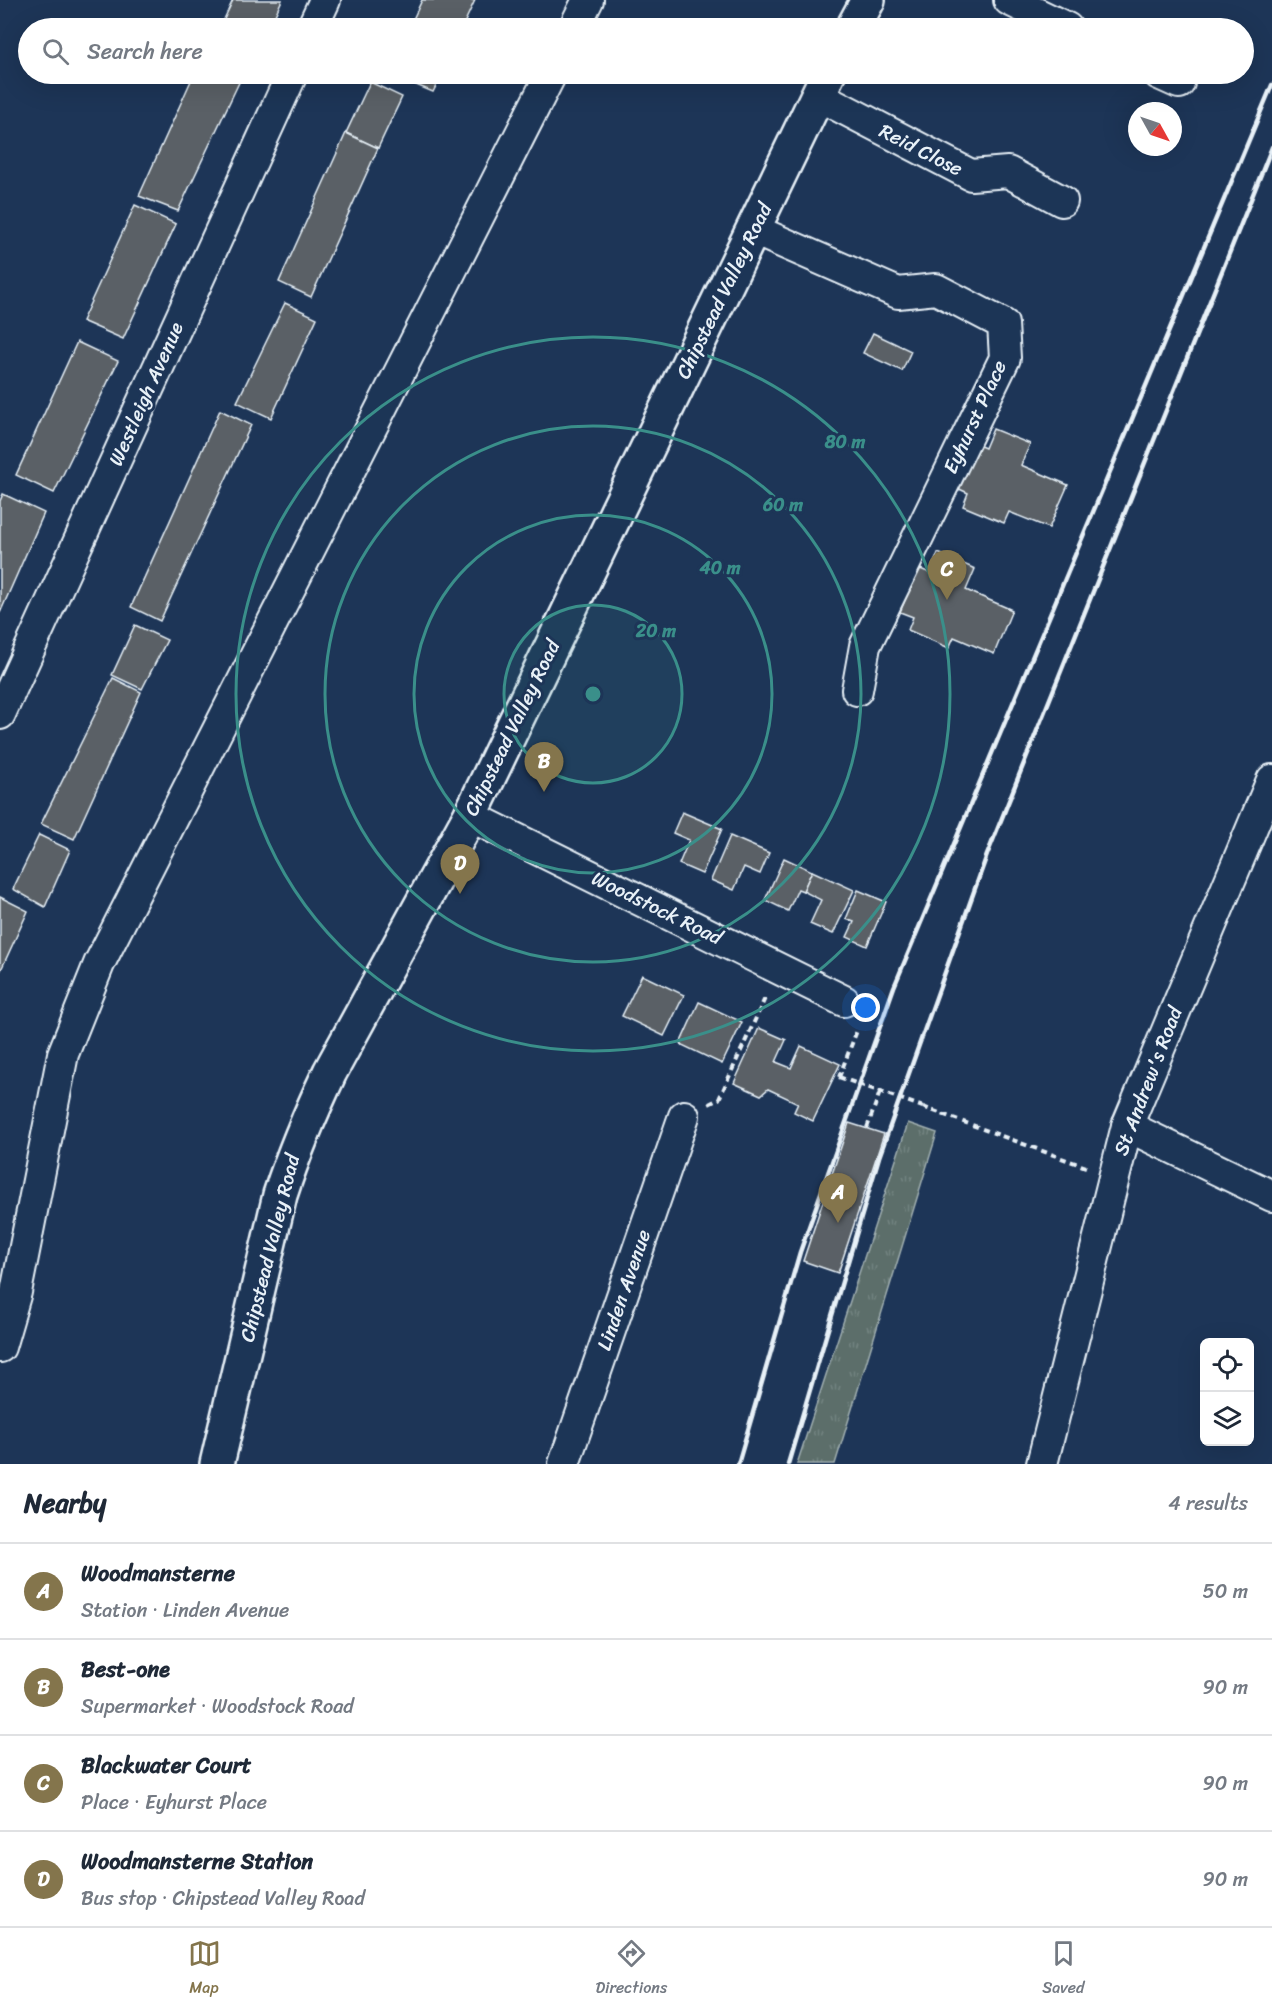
<!DOCTYPE html>
<html lang="en">
<head>
<meta charset="utf-8">
<style>
	body { margin:0; font-family:Sriracha,sans-serif; background:#f6f6f7; color:#1f2937 }
	.controls { position:absolute; right:18px; bottom:18px; display:grid; overflow:hidden; border-radius:9px; box-shadow:0 6px 24px #0002 }
	.controls button { width:54px; height:54px; display:grid; place-items:center; padding:0; border:0; border-bottom:2px solid #e0e1e3; background:#fff; color:#1f2937; font:30px sans-serif }
	.compass { position:absolute; left:1128px; top:102px; width:54px; height:54px; border-radius:50%; background:#fff; box-shadow:0 6px 24px #0002; rotate:130deg }
	.you { position:absolute; left:866px; top:1008px; width:21px; height:21px; margin:-15px; border:4px solid #fff; border-radius:50%; background:#1a73e8; box-shadow:0 0 0 9px #1a73e833 }
	.badge { display:grid; place-items:center; width:39px; height:39px; border-radius:50%; background:#84754c; color:#fff; font-size:20px; font-weight:700 }
	.pin { position:absolute; translate:-50% -50px; filter:drop-shadow(0 2px 3px #0008) }
	.pin::after { content:''; position:absolute; top:32px; width:21px; height:18px; background:inherit; clip-path:polygon(0 0,100% 0,50% 100%) }
	.list { margin:0; padding:0; list-style:none }
	h2 { display:flex; justify-content:space-between; align-items:center; height:78px; margin:0; padding:0 24px; font-size:26px }
	h2 small { font-size:20px; font-weight:400; color:#747a83 }
	.list li { display:grid; grid-template-columns:39px 1fr auto; gap:18px; align-items:center; box-sizing:border-box; height:96px; padding:0 24px; border-top:2px solid #e0e1e3 }
	.list b { display:block; font-size:22px; white-space:nowrap }
	.list p { margin:0; font-size:20px; white-space:nowrap; color:#747a83 }
	.list em { font-size:20px; font-style:normal; color:#747a83 }
	.icon { flex:none; width:33px; height:33px; fill:none; stroke:currentColor; stroke-width:2; stroke-linecap:round; stroke-linejoin:round }
	.map { position:relative; flex:none; width:1272px; height:1464px; overflow:hidden }
	.search { position:absolute; background:#fff; box-shadow:0 6px 24px #0002; left:18px; right:18px; top:18px; height:66px; display:flex; align-items:center; gap:15px; box-sizing:border-box; padding:0 21px; border-radius:33px; color:#747a83; font-size:22px }
	.sheet { height:462px; background:#fff }
	nav { display:flex; justify-content:space-around; align-items:center; box-sizing:border-box; height:84px; border-top:2px solid #e0e1e3; background:#fff; font-size:16px; color:#747a83 }
	nav a { display:grid; justify-items:center; gap:3px }
	nav .on { color:#84754c }
	.map>svg:first-child { display:block }
	.grass { fill:url(#grass-tufts); stroke:#a2b0b1; stroke-width:1.5 }
	.building { fill:#5a6166; stroke:#e8f1f8; stroke-width:1.5 }
	.lines { fill:none; stroke-linecap:round; stroke-linejoin:round }
	.minor-casing { stroke:#e8f1f8; stroke-width:34 }
	.major-casing { stroke:#e8f1f8; stroke-width:38 }
	.path { stroke:#e8f1f8; stroke-width:4; stroke-dasharray:6 4.5; stroke-linecap:butt }
	.minor { stroke:#1d3557; stroke-width:30 }
	.major { stroke:#1d3557; stroke-width:33 }
	.rail { stroke:#e8f1f8; stroke-width:4.5 }
	.path-bridge { stroke:#e8f1f8; stroke-width:4; stroke-dasharray:6 4.5; stroke-linecap:butt }
	.ring { fill:none; stroke:#3a8f8a; stroke-width:3 }
	.labels { text-anchor:middle; dominant-baseline:central; stroke-width:6; stroke-linejoin:round; paint-order:stroke }
	.street-label { font-size:20px; fill:#e8f1f8; stroke:#1d3557 }
	.centre { fill:#3a8f8a; stroke:#1d3557; stroke-width:3 }
	.ring-label { font-size:18px; text-anchor:middle; font-weight:bold; fill:#3a8f8a; stroke:#1d3557; stroke-width:6; stroke-linejoin:round; paint-order:stroke }
</style>
</head>
<body>
<div class="map">
<svg width="1272" height="1464" viewBox="0 0 1272 1464">
	<defs>
		<pattern id="grass-tufts" width="24" height="20" patternUnits="userSpaceOnUse" patternTransform="scale(1.5)"><rect width="24" height="20" fill="#5b6e6a"/><path d="M3 7l-1-3M5 7V3M7 7l1-3M15 17l-1-3M17 17v-4M19 17l1-3" fill="none" stroke="#738380"/></pattern>
	</defs>
	<rect width="100%" height="100%" fill="#1d3557"/>
	<filter id="ink" filterUnits="userSpaceOnUse"><feTurbulence type="fractalNoise" baseFrequency=".0167" numOctaves="2"/><feDisplacementMap in="SourceGraphic" scale="12" xChannelSelector="R" yChannelSelector="G"/><feConvolveMatrix kernelMatrix="1 2 1 2 8 2 1 2 1" color-interpolation-filters="sRGB"/></filter>
	<g filter="url(#ink)">
		<path class="grass" d="M908,1123l29,10 -102,331h-38z"/>
		<g class="building">
			<path d="M233,0h49l-13,28h-49z"/>
			<path d="M422,0h53l-13,28h-53z"/>
			<path d="M194,74h49l-65,137 -39,-15z"/>
			<path d="M390,74h52l-9,18z"/>
			<path d="M370,82l32,15 -24,51 -32,-15z"/>
			<path d="M346,133l32,15 -67,149 -32,-15z"/>
			<path d="M135,205l41,19 -53,115 -41,-18z"/>
			<path d="M285,303l32,15 -46,100 -34,-16z"/>
			<path d="M873,333l38,18 -9,20 -39,-18z"/>
			<path d="M77,342l41,19 -64,132 -38,-18z"/>
			<path d="M220,410l31,15 -91,196 -29,-14z"/>
			<path d="M993,429l37,15 -9,21 47,20 -19,43 -40,-16 -5,11 -41,-17 5,-13 -13,-6 18,-44 12,5z"/>
			<path d="M3,494l41,19 -44,100v-112z"/>
			<path d="M938,553l37,16 -9,21 46,20 -18,44 -40,-17 -5,11 -41,-18 5,-13 -13,-5 18,-44 12,5z"/>
			<path d="M135,625l32,15 -25,49 -30,-14z"/>
			<path d="M113,678l28,14 -67,147 -33,-15z"/>
			<path d="M682,812l40,17 -20,45 -23,-10 10,-24 -16,-7z"/>
			<path d="M39,835l31,15 -25,57 -32,-18z"/>
			<path d="M730,836l39,17 -9,21 -16,-7 -10,23 -23,-10z"/>
			<path d="M784,858l28,13 -9,20 -5,-2 -10,22 -23,-11z"/>
			<path d="M812,871l42,19 -21,44 -23,-10 11,-24 -18,-9z"/>
			<path d="M858,890l28,12 -19,44 -20,-9 7,-15 -8,-3z"/>
			<path d="M0,897l28,14 -28,61z"/>
			<path d="M642,975l42,20 -20,41 -42,-20z"/>
			<path d="M699,1002l43,20 -20,42 -42,-20z"/>
			<path d="M759,1028l27,12 -10,22 15,6 10,-22 39,18 -27,57 -19,-9 4,-9 -30,-14 -7,6 -27,-12z"/>
			<path d="M849,1123l35,11 -46,139 -35,-12z"/>
		</g>
		<g class="lines">
			<g class="minor-casing">
				<g id="minor">
					<path d="M1009,0l58,28"/>
					<path d="M312,28l13,-28"/>
					<path d="M574,28l14,-28"/>
					<path d="M1159,74l20,9"/>
					<path d="M817,95l154,80 37,-3 54,29"/>
					<path d="M754,230l144,63 38,-4 67,35 2,34 -140,288 -8,44"/>
					<path d="M0,714l292,-640"/>
					<path d="M470,816l374,185"/>
					<path d="M1127,1126l145,70"/>
					<path d="M0,1347l16,-55 47,-238 36,-90 452,-890"/>
					<path d="M564,1464l120,-348"/>
					<path d="M1042,1464l85,-338 145,-346"/>
				</g>
			</g>
			<g class="major-casing">
				<g id="major">
					<path d="M853,28l15,-28"/>
					<path d="M217,1464l63,-269c14,-43 31,-83 50,-123l140,-256 358,-742"/>
				</g>
			</g>
			<g class="path">
				<path d="M839,1077l19,-49"/>
				<path d="M709,1104l10,-5 47,-103"/>
				<path d="M923,1107l163,60"/>
				<path d="M867,1128l13,-36"/>
			</g>
			<use href="#minor" class="minor"/>
			<use href="#major" class="major"/>
			<g class="rail">
				<path d="M738,1464l62,-212 94,-265 378,-902"/>
				<path d="M788,1464l91,-307 108,-302 285,-708"/>
			</g>
			<path class="path-bridge" d="M839,1077l84,30"/>
		</g>
	</g>
	<circle cx="593" cy="694" r="89" fill="#3a8f8a" fill-opacity=".12"/>
	<g class="ring">
		<circle cx="593" cy="694" r="89"/>
		<circle cx="593" cy="694" r="179"/>
		<circle cx="593" cy="694" r="268"/>
		<circle cx="593" cy="694" r="357"/>
	</g>
	<g class="labels">
		<g class="street-label">
			<text transform="translate(921 150) rotate(27)">Reid Close</text>
			<text transform="translate(724 291) rotate(-64)">Chipstead Valley Road</text>
			<text transform="translate(146 394) rotate(-66)">Westleigh Avenue</text>
			<text transform="translate(975 417) rotate(-65)">Eyhurst Place</text>
			<text transform="translate(512 728) rotate(-64)">Chipstead Valley Road</text>
			<text transform="translate(657 908) rotate(26)">Woodstock Road</text>
			<text transform="translate(1148 1081) rotate(-69)">St Andrew's Road</text>
			<text transform="translate(270 1248) rotate(-76)">Chipstead Valley Road</text>
			<text transform="translate(624 1290) rotate(-71)">Linden Avenue</text>
		</g>
	</g>
	<circle cx="593" cy="694" r="9" class="centre"/>
	<g class="ring-label">
		<text x="845" y="448">80 m</text>
		<text x="783" y="511">60 m</text>
		<text x="720" y="574">40 m</text>
		<text x="656" y="637">20 m</text>
	</g>
</svg>
<div class="controls">
<button><svg class="icon" aria-label="locate" viewBox="0 0 24 24"><circle cx="12" cy="12" r="6"/><path d="M12 2v4M12 18v4M2 12h4M18 12h4"/></svg></button>
<button><svg class="icon" aria-label="layers" viewBox="0 0 24 24"><path d="M12 4l9 5-9 5-9-5zM3 14l9 5 9-5"/></svg></button>
</div>
<svg class="compass" viewBox="-18 -18 36 36"><path d="M0-13l5 13h-10z" fill="#e53935"/><path d="M0 13l5-13h-10z" fill="#747a83"/></svg>
<div class="you"></div>
<div class="pin badge" style="left:838px;top:1223px">A</div>
<div class="pin badge" style="left:544px;top:792px">B</div>
<div class="pin badge" style="left:947px;top:600px">C</div>
<div class="pin badge" style="left:460px;top:894px">D</div>
<div class="search"><svg class="icon" aria-label="search" viewBox="0 0 24 24"><circle cx="10" cy="10" r="6"/><path d="M15 15l6 6"/></svg>Search here</div>
</div>
<section class="sheet">
<h2>Nearby<small>4 results</small></h2>
<ul class="list">
<li><span class="badge">A</span><div><b>Woodmansterne</b><p>Station · Linden Avenue</p></div><em>50 m</em></li>
<li><span class="badge">B</span><div><b>Best-one</b><p>Supermarket · Woodstock Road</p></div><em>90 m</em></li>
<li><span class="badge">C</span><div><b>Blackwater Court</b><p>Place · Eyhurst Place</p></div><em>90 m</em></li>
<li><span class="badge">D</span><div><b>Woodmansterne Station</b><p>Bus stop · Chipstead Valley Road</p></div><em>90 m</em></li>
</ul>
</section>
<nav>
<a class="on"><svg class="icon" aria-label="map" viewBox="0 0 24 24"><path d="M3 6l6-2 6 2 6-2v14l-6 2-6-2-6 2zM9 4v14M15 6v14"/></svg>Map</a>
<a><svg class="icon" aria-label="directions" viewBox="0 0 24 24"><path d="M12 3l9 9-9 9-9-9zM9 14v-3h6M13 9l2 2-2 2"/></svg>Directions</a>
<a><svg class="icon" aria-label="saved" viewBox="0 0 24 24"><path d="M7 4h10v16l-5-4-5 4z"/></svg>Saved</a>
</nav>
</body>
</html>
